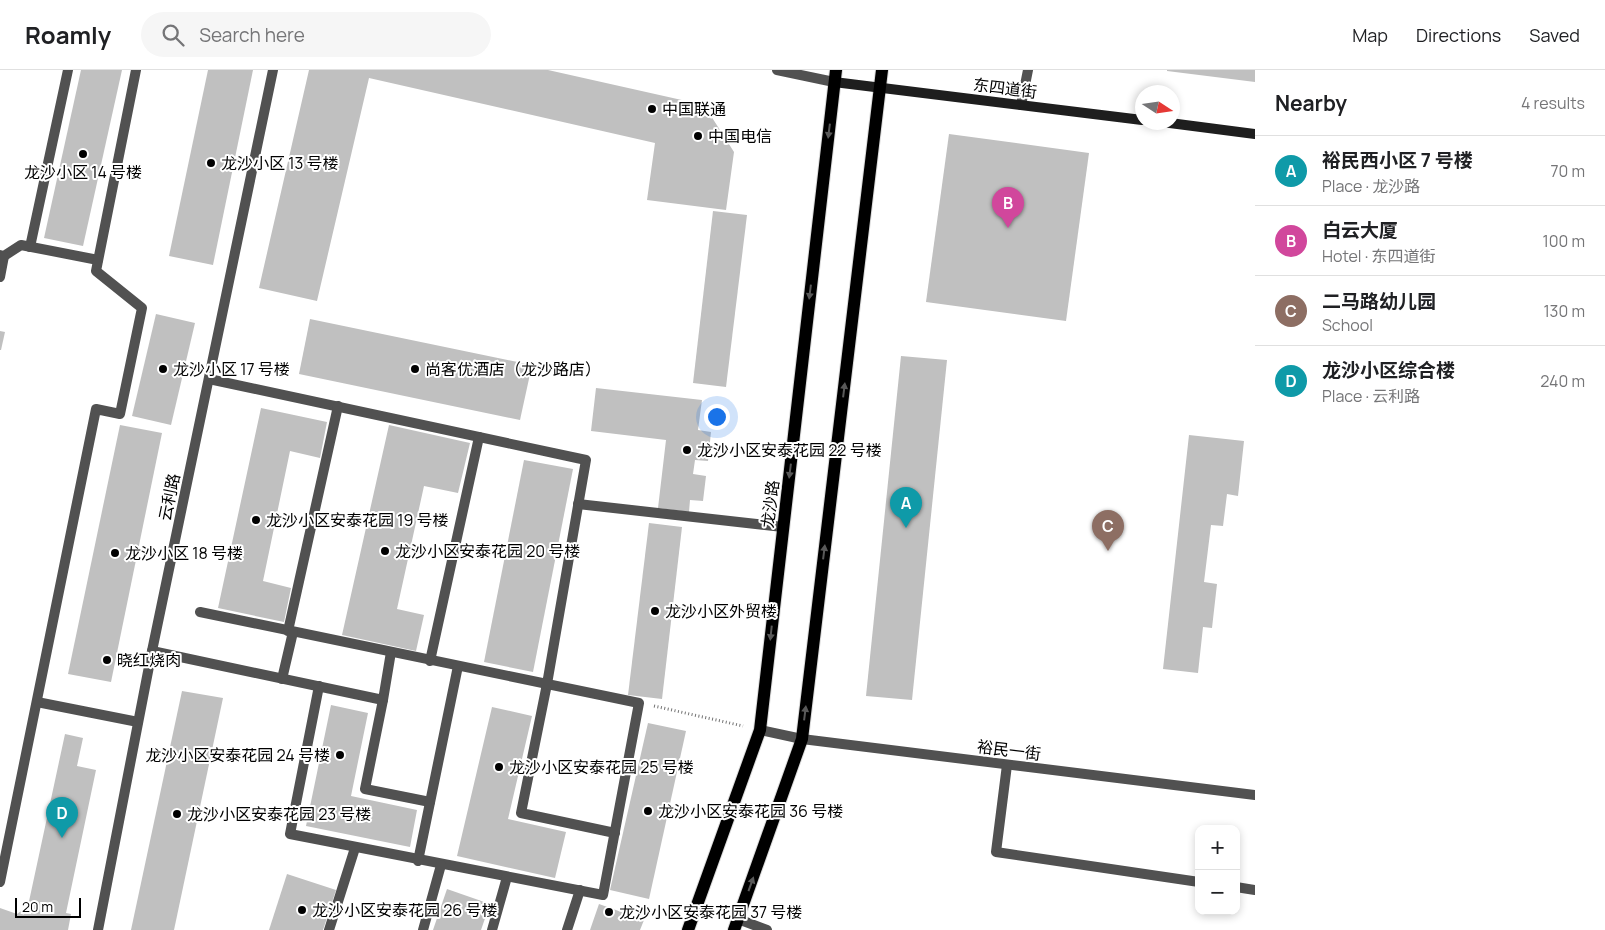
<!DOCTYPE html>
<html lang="en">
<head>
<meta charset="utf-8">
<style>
	body { margin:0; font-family:Manrope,"Noto Sans SC",sans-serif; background:#f6f6f6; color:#202124 }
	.controls { position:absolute; right:15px; bottom:15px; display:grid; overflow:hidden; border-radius:10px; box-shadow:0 2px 8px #0003 }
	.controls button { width:45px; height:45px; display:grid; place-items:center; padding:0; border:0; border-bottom:1px solid #e0e0e0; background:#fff; color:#202124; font:25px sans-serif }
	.compass { position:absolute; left:1135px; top:15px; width:45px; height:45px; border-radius:50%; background:#fff; box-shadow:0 2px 8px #0003; rotate:102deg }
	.scale { position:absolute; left:15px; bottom:12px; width:66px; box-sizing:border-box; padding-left:5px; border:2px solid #000; border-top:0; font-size:14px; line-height:18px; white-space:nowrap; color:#000; -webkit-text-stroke:4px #fff; paint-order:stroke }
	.you { position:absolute; left:716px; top:346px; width:18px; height:18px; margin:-12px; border:4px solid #fff; border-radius:50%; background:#1a73e8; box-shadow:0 0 0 8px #1a73e833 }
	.badge { display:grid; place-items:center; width:32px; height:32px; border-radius:50%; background:#0f766e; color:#fff; font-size:16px; font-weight:700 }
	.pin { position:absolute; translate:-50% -41px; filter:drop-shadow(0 1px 2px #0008) }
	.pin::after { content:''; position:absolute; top:26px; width:18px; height:15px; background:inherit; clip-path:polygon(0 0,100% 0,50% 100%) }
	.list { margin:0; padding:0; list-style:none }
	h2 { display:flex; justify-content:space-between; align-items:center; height:65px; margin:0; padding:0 20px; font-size:21px }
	h2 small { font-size:16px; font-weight:400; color:#757577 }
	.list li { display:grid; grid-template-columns:32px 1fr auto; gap:15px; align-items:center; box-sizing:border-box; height:70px; padding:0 20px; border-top:1px solid #e0e0e0 }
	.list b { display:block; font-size:19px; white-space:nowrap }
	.list p { margin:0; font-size:16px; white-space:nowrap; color:#757577 }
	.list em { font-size:16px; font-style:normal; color:#757577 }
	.icon { flex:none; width:28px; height:28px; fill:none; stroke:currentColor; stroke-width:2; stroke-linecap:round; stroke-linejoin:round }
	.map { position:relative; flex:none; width:1255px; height:860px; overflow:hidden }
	header { display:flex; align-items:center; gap:30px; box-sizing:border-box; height:70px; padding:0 25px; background:#fff; border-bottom:1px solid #e0e0e0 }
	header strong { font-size:24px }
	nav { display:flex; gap:28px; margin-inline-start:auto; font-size:18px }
	.search { width:350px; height:45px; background:#f6f6f6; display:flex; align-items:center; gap:12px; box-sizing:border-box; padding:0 18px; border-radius:28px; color:#757577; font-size:19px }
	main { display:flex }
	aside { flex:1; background:#fff }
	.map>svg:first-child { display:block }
	.building { fill:#c0c0c0 }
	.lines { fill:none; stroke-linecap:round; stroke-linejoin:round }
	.primary-casing { stroke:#dbdbdb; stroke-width:14 }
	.path { stroke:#737373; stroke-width:3; stroke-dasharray:1 2.5; stroke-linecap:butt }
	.street { stroke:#515151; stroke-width:10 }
	.secondary { stroke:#1e1e1e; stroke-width:10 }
	.primary { stroke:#000; stroke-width:12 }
	.oneway { fill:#595959 }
	.poi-dot { fill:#000; stroke:#fff; stroke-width:2 }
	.labels { text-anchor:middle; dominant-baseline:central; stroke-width:4; stroke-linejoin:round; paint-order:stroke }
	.street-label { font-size:16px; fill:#000; stroke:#fff }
	.poi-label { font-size:16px; fill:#000; stroke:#fff; text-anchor:start }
</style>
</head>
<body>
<header>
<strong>Roamly</strong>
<div class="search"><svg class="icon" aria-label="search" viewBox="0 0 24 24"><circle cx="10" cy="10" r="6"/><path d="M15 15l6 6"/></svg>Search here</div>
<nav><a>Map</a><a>Directions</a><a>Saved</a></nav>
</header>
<main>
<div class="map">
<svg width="1255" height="860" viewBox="0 0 1255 860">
	<rect width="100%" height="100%" fill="#fff"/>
	<g class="building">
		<path d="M81,0h41l-39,176 -39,-8z"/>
		<path d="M208,0h45l-40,195 -44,-9z"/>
		<path d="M309,0h239l156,35 30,47 -8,58 -79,-10 8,-57 -286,-65 -52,223 -58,-13z"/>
		<path d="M1167,0h88v12l-88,-11z"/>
		<path d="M949,64l140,19 -23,168 -140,-19z"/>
		<path d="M713,141l34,4 -21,172 -33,-4z"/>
		<path d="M156,244l39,9 -24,102 -39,-9z"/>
		<path d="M310,249l222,46 -12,55 -221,-46z"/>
		<path d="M0,261l5,1 -4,18h-1z"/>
		<path d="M901,286l46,4 -35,340 -46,-4z"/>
		<path d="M596,318l106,12 -4,30 13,2 -3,29 -13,-1 -2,14 13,2 -3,25 -13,-1 -1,12 -31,-4 8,-68 -75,-9z"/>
		<path d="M261,338l66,14 -7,36 -30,-7 -27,130 28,7 -7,34 -66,-14z"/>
		<path d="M120,355l42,8 -51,249 -43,-8z"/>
		<path d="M389,355l81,18 -12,50 -34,-7 -27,123 27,6 -8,36 -74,-16z"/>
		<path d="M1189,365l55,6 -6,55 -11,-2 -4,32 -12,-1 -7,57 13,2 -5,44 -9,-1 -5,46 -35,-4z"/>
		<path d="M524,390l49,9 -40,203 -49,-10z"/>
		<path d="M649,453l33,4 -20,172 -34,-4z"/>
		<path d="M182,621l41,7 -49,232h-43z"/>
		<path d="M331,635l37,8 -17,83 66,14 -7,37 -104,-21z"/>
		<path d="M492,637l40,9 -24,103 58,13 -11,46 -98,-22z"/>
		<path d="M648,653l38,8 -37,168 -39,-9z"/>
		<path d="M65,664l18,4 -6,28 19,4 -30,143 5,1 -3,16h-68v-22l17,6 11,-8z"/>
		<path d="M287,804l49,16 -13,40h-54z"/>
		<path d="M447,819l43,15 -9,26h-48z"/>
		<path d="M599,834l45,16 -4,10h-50z"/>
	</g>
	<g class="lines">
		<g class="primary-casing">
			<g id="primary">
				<path d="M688,860l72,-200 76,-660"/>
				<path d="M734,860l68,-191 80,-669"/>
			</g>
		</g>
		<path class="path" d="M654,636l89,20"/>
		<g class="street">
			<path d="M777,0l57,12"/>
			<path d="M1021,35l7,-35"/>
			<path d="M30,177l38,-177"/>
			<path d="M0,185l4,1 17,-11 77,15"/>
			<path d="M0,207l4,-21"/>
			<path d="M209,309l377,81 -39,224 -26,129 94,20"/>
			<path d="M578,434l205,23"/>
			<path d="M200,542l439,91 -36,192 -313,-61 29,-148"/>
			<path d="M288,561l50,-225"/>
			<path d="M152,581l231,49 8,-48"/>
			<path d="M430,591l49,-224"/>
			<path d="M282,609l11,-47"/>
			<path d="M383,630l-18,89 65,13"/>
			<path d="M37,632l101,20"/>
			<path d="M760,660l42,9 453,56"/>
			<path d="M1007,695l-11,87 203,30"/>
			<path d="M418,791l40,-195"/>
			<path d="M0,812l96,-473 24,5 22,-106 -46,-37 40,-201"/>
			<path d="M1236,817l19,3"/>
			<path d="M738,849l29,11"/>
			<path d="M98,860l54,-279 121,-581"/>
			<path d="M329,860l26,-82"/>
			<path d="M423,860l18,-65"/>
			<path d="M492,860l15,-53"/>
			<path d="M567,860l13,-40"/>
		</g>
		<g class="secondary">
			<path d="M834,12l308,38"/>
			<path d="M1162,52l93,12"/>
		</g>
		<use href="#primary" class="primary"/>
	</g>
	<defs><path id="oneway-solid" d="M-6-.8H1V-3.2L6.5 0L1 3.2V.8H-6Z" transform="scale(1.25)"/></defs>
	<g class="oneway">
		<use href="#oneway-solid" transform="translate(829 61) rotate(97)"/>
		<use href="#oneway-solid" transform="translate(810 222) rotate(97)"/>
		<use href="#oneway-solid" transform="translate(844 320) rotate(-83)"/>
		<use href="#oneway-solid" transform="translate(790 401) rotate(97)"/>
		<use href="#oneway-solid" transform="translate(824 482) rotate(-83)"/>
		<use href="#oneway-solid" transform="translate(771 563) rotate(96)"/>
		<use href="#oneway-solid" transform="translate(805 643) rotate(-83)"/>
		<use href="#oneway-solid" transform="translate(751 814) rotate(-70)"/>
	</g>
	<g class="poi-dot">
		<circle cx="652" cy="39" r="5"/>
		<circle cx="698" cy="66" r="5"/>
		<circle cx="83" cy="84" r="5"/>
		<circle cx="211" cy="93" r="5"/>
		<circle cx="163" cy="299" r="5"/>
		<circle cx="415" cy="299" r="5"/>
		<circle cx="687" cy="380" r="5"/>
		<circle cx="256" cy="450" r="5"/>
		<circle cx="385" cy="481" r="5"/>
		<circle cx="115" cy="483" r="5"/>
		<circle cx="655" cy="541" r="5"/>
		<circle cx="107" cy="590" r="5"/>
		<circle cx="340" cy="685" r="5"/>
		<circle cx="499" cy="697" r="5"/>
		<circle cx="648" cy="741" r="5"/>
		<circle cx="177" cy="744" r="5"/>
		<circle cx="302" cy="840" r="5"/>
		<circle cx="609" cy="842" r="5"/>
	</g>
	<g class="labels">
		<g class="street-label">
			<text transform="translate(1005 18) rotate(7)">东四道街</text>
			<text transform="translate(169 427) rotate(-78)">云利路</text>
			<text transform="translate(770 434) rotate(-83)">龙沙路</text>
			<text transform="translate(1009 680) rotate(7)">裕民一街</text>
		</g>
		<g class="poi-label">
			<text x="662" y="39">中国联通</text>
			<text x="708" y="66">中国电信</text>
			<text x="221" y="93">龙沙小区 13 号楼</text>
			<text x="83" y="102" text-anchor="middle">龙沙小区 14 号楼</text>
			<text x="173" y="299">龙沙小区 17 号楼</text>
			<text x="425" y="299">尚客优酒店（龙沙路店）</text>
			<text x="697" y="380">龙沙小区安泰花园 22 号楼</text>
			<text x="266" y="450">龙沙小区安泰花园 19 号楼</text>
			<text x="395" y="481">龙沙小区安泰花园 20 号楼</text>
			<text x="125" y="483">龙沙小区 18 号楼</text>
			<text x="665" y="541">龙沙小区外贸楼</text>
			<text x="117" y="590">晓红烧肉</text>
			<text x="330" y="685" text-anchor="end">龙沙小区安泰花园 24 号楼</text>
			<text x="509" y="697">龙沙小区安泰花园 25 号楼</text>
			<text x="658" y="741">龙沙小区安泰花园 36 号楼</text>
			<text x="187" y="744">龙沙小区安泰花园 23 号楼</text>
			<text x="312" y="840">龙沙小区安泰花园 26 号楼</text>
			<text x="619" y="842">龙沙小区安泰花园 37 号楼</text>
		</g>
	</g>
</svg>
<div class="controls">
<button>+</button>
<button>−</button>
</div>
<svg class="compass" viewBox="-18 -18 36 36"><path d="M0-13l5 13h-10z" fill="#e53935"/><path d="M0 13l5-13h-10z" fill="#757577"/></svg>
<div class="scale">20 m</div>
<div class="you"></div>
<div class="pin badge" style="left:906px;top:458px;background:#0f9aa8">A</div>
<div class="pin badge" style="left:1008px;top:158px;background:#d1479c">B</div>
<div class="pin badge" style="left:1108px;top:481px;background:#8d6e63">C</div>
<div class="pin badge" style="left:62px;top:768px;background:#0f9aa8">D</div>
</div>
<aside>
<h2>Nearby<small>4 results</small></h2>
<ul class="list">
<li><span class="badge" style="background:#0f9aa8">A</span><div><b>裕民西小区 7 号楼</b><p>Place · 龙沙路</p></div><em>70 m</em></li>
<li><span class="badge" style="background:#d1479c">B</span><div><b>白云大厦</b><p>Hotel · 东四道街</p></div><em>100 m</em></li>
<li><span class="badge" style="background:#8d6e63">C</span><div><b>二马路幼儿园</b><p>School</p></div><em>130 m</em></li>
<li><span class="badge" style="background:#0f9aa8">D</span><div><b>龙沙小区综合楼</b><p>Place · 云利路</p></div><em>240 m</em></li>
</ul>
</aside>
</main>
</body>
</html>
